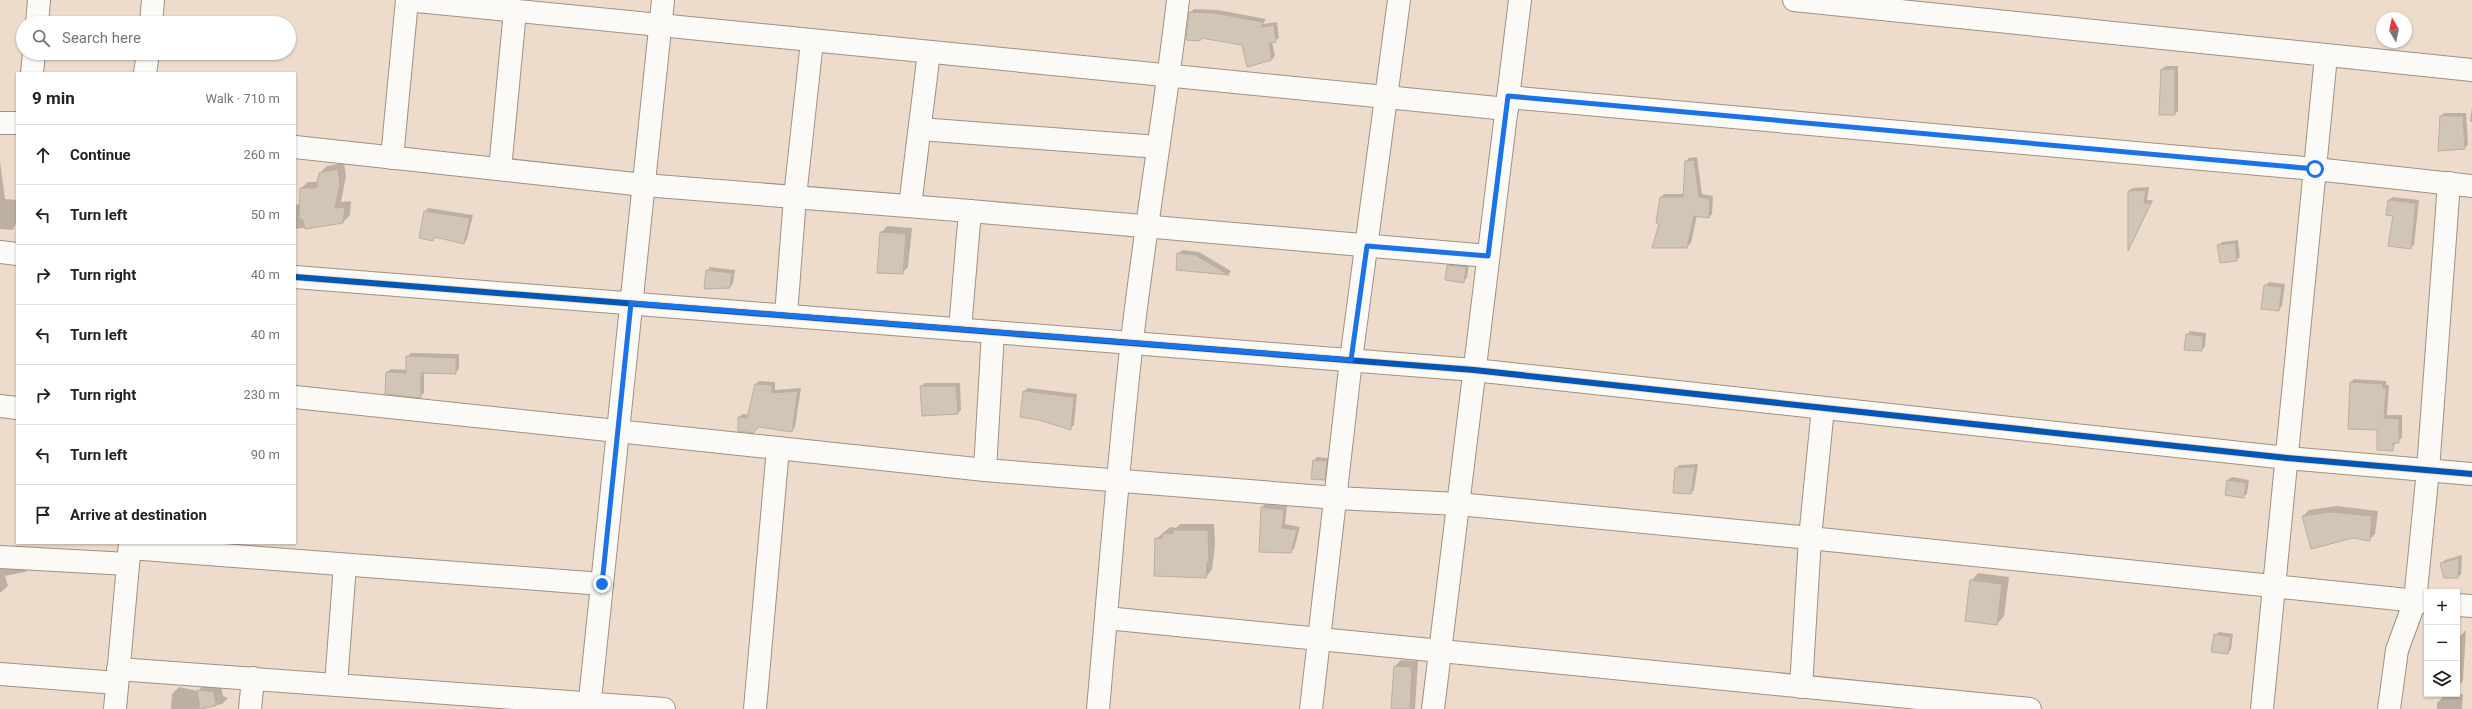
<!DOCTYPE html>
<html lang="en">
<head>
<meta charset="utf-8">
<style>
	body { margin:0; font-family:Roboto,sans-serif; background:#f2f2f2; color:#222 }
	.controls { position:absolute; right:12px; bottom:12px; display:grid; overflow:hidden; border-radius:0px; box-shadow:0 1px 3px #0004 }
	.controls button { width:36px; height:36px; display:grid; place-items:center; padding:0; border:0; border-bottom:1px solid #e0e0e0; background:#fff; color:#222; font:20px sans-serif }
	.compass { position:absolute; left:2376px; top:12px; width:36px; height:36px; border-radius:50%; background:#fff; box-shadow:0 1px 3px #0004; rotate:351deg }
	.stop { position:absolute; width:12px; height:12px; margin:-9px; border:3px solid #1a73e8; border-radius:50%; background:#fff }
	.stop.end { background:#1a73e8; border-color:#fff; box-shadow:0 1px 4px #0008 }
	.list { margin:0; padding:0; list-style:none }
	h2 { display:flex; justify-content:space-between; align-items:center; height:52px; margin:0; padding:0 16px; font-size:17px }
	h2 small { font-size:13px; font-weight:400; color:#767676 }
	.list li { display:grid; grid-template-columns:26px 1fr auto; gap:12px; align-items:center; box-sizing:border-box; height:60px; padding:0 16px; border-top:1px solid #e0e0e0 }
	.list b { display:block; font-size:15px; white-space:nowrap }
	.list em { font-size:13px; font-style:normal; color:#767676 }
	.icon { flex:none; width:22px; height:22px; fill:none; stroke:currentColor; stroke-width:2; stroke-linecap:round; stroke-linejoin:round }
	.map { position:relative; flex:none; width:2472px; height:709px; overflow:hidden }
	.search { position:absolute; background:#fff; box-shadow:0 1px 3px #0004; left:16px; top:16px; width:280px; height:44px; display:flex; align-items:center; gap:10px; box-sizing:border-box; padding:0 14px; border-radius:22px; color:#767676; font-size:15px }
	.panel { position:absolute; background:#fff; box-shadow:0 1px 3px #0004; left:16px; top:72px; width:280px; height:472px; border-radius:0px }
	.map>svg:first-child { display:block }
	.shadow { fill:#0003 }
	.building { fill:#d1c5b5; stroke:#bbafa0 }
	.lines { fill:none; stroke-linecap:round; stroke-linejoin:round }
	.minor-casing { stroke:#9f9183; stroke-width:24 }
	.tertiary-casing { stroke:#9f9183; stroke-width:24 }
	.minor { stroke:#fcfaf7; stroke-width:22 }
	.tertiary { stroke:#fcfaf7; stroke-width:22 }
	.cycleway-casing { stroke:#fadcbe; stroke-width:8 }
	.cycleway { stroke:#0057b8; stroke-width:6 }
	.route { stroke:#1a73e8; stroke-width:5 }
</style>
</head>
<body>
<div class="map">
<svg width="2472" height="709" viewBox="0 0 2472 709">
	<rect width="100%" height="100%" fill="#eddccc"/>
	<g class="shadow">
		<path d="M1194,9l24,1 48,9 -3,5 14,-2 2,16 -7,4 3,14 -3,3 -30,-15 -39,-7 -3,3 -10,-27z"/>
		<path d="M2166,66h12v45l-3,3 -13,-45z"/>
		<path d="M2472,107v15l-2,-1z"/>
		<path d="M2444,113h22l2,32 -4,3 -23,-32z"/>
		<path d="M1697,157l5,37 11,2 -1,18 -3,3 -12,-2 -6,28 -4,4 -27,-24v-25l4,-4h21l1,-33 3,-3z"/>
		<path d="M0,161l5,38 12,1v21l-4,9 -13,-1z"/>
		<path d="M344,163l2,13 -5,26 10,-1 -1,14 -7,7 -48,7v-24l6,-1v-16l7,-6h10l2,-9 7,-7z"/>
		<path d="M2149,187l-2,13h6l-24,49v-58l3,-3z"/>
		<path d="M2393,197l26,3 -5,45 -4,3 -21,-48z"/>
		<path d="M428,208l45,7 -6,24 -3,4 -28,-7 -3,4 -8,-28z"/>
		<path d="M887,226l25,2 -4,39 -6,6 -21,-40z"/>
		<path d="M2238,240l2,17 -4,3 -18,-15 4,-3z"/>
		<path d="M1182,250l17,2 32,19 -2,3 -52,-5 1,-15z"/>
		<path d="M1451,262l18,1 -2,15 -4,3 -15,-16z"/>
		<path d="M710,267l25,3 -2,13 -3,4 -23,-16z"/>
		<path d="M2269,282l16,2 -3,22 -3,4 -14,-24z"/>
		<path d="M2190,331l16,2 -1,14 -4,3 -14,-15z"/>
		<path d="M411,353l48,1v15l-4,4 -31,-1v21l-4,4 -33,-25 4,-3 16,1v-13z"/>
		<path d="M2354,379l32,2v4h3l-2,30h15v23l-6,4 -4,8 -41,-68z"/>
		<path d="M759,381l16,1v8l26,-2 -6,39 -4,4 -52,-14 3,-3 7,1 7,-31z"/>
		<path d="M925,383h35l1,27 -3,3 -37,-27z"/>
		<path d="M1028,388l49,6 -3,31 -4,3 -46,-37z"/>
		<path d="M1317,457l13,1 -2,18 -4,3 -10,-19z"/>
		<path d="M1698,464l-4,26 -4,3 -14,-24 3,-4z"/>
		<path d="M2232,477l17,3 -2,14 -4,3 -15,-17z"/>
		<path d="M1265,504l22,2 -2,18 15,3 -6,22 -4,3 -28,-45z"/>
		<path d="M2336,506l42,5 -3,23 -6,6 -16,-3 -42,10 -8,-31 6,-6z"/>
		<path d="M1180,524h34l1,20 -3,26 -6,7 -50,-38 14,-12 6,1z"/>
		<path d="M2462,555l-1,19 -3,3 -17,-13 4,-4z"/>
		<path d="M0,559l32,6 -7,7 -20,4 3,10 -8,7z"/>
		<path d="M1978,573l31,4 -5,39 -7,8 -26,-43z"/>
		<path d="M2466,630l-3,51 -6,6v-48z"/>
		<path d="M2219,632l14,2 -2,15 -3,4 -13,-18z"/>
		<path d="M1401,660l17,1 -3,48h-23l3,-43z"/>
		<path d="M205,683l16,2 2,11 5,2 -6,6 -25,5h-26l1,-15 7,-7 19,4z"/>
		<path d="M2463,694l-1,15h-25v-6l7,-7z"/>
	</g>
	<g class="building">
		<path d="M1189,12l25,1 49,9 -2,5 13,-2 2,17 -7,1 3,17 -25,7 -5,-22 -41,-7 -1,3 -14,-1z"/>
		<path d="M2161,69h14v46h-16z"/>
		<path d="M2440,116h23l2,33 -27,2z"/>
		<path d="M1694,160l5,37 11,2 -1,19 -15,-2 -7,32h-35l7,-24 -3,-1 4,-26h23l2,-36z"/>
		<path d="M338,169l2,15 -5,24 10,-1 -2,16 -38,6 -2,-9 -4,-1 1,-31h16l3,-15z"/>
		<path d="M2146,190l-2,13h7l-23,48v-60z"/>
		<path d="M2388,200l28,3 -5,46 -23,-3 5,-30 -7,-1z"/>
		<path d="M424,211l46,7 -6,26 -29,-7 -2,4 -14,-3z"/>
		<path d="M880,232l26,2 -3,40 -26,-1z"/>
		<path d="M2235,243l2,18 -17,2 -3,-18z"/>
		<path d="M1177,253l18,2 34,20 -53,-5z"/>
		<path d="M1447,265l19,2 -2,16 -19,-3z"/>
		<path d="M706,270l26,3 -2,15 -26,1z"/>
		<path d="M2264,285l18,2 -3,24 -18,-2z"/>
		<path d="M2186,334l17,2 -1,15 -18,-1z"/>
		<path d="M406,356l50,2v16l-35,-1v25l-36,-4 1,-22 20,1z"/>
		<path d="M2350,382l32,2 1,4h3l-2,30 15,1v24h-6v8l-16,-1v-20l-29,-1z"/>
		<path d="M755,384l17,1v8l26,-2 -6,41 -33,-5 -6,6 -15,-2v-14l9,1z"/>
		<path d="M920,386h36l2,28 -36,2z"/>
		<path d="M1023,391l51,6 -3,33 -32,-10 -19,-3z"/>
		<path d="M1313,460l14,1 -2,19 -14,-1z"/>
		<path d="M1695,467l-4,27 -18,-1 2,-25z"/>
		<path d="M2227,480l19,3 -2,15 -19,-3z"/>
		<path d="M1261,507l23,3 -2,18 15,2 -6,23 -32,-1z"/>
		<path d="M2330,512l42,4 -2,25 -17,-3 -42,11 -9,-33z"/>
		<path d="M1173,530h35l1,32h-2l-1,16 -52,-2 1,-38 7,1 1,-6 10,1z"/>
		<path d="M2459,558l-1,20h-14l-4,-15z"/>
		<path d="M1970,580l32,4 -5,41 -32,-4z"/>
		<path d="M2214,634l17,3 -3,17 -17,-2z"/>
		<path d="M1394,666l18,1 -2,42h-19z"/>
		<path d="M197,690l17,2 2,14 -16,3z"/>
	</g>
	<g class="lines">
		<g class="minor-casing">
			<g id="minor">
				<path d="M407,0l1100,109"/>
				<path d="M1794,0l678,70"/>
				<path d="M37,23l2,-23"/>
				<path d="M151,23l2,-23"/>
				<path d="M32,73l2,-20"/>
				<path d="M145,73l3,-20"/>
				<path d="M1508,97l807,72 157,17"/>
				<path d="M0,123h17"/>
				<path d="M920,129l238,18"/>
				<path d="M295,147l349,38 326,26 518,45"/>
				<path d="M392,158l15,-158"/>
				<path d="M500,169l15,-158"/>
				<path d="M910,206l19,-154"/>
				<path d="M0,252l17,2"/>
				<path d="M295,277l1179,93 813,88 185,16"/>
				<path d="M786,315l9,-118 17,-156"/>
				<path d="M960,329l10,-118"/>
				<path d="M295,397l690,73 351,28 122,6 352,34 617,64"/>
				<path d="M0,406l17,2"/>
				<path d="M985,470l8,-138"/>
				<path d="M130,548l472,36"/>
				<path d="M0,557l128,7"/>
				<path d="M2457,605l15,1"/>
				<path d="M1106,618l924,91"/>
				<path d="M118,669l546,40"/>
				<path d="M0,674l117,9"/>
				<path d="M336,684l9,-119"/>
				<path d="M1801,687l9,-149 13,-130"/>
				<path d="M115,709l15,-166"/>
				<path d="M250,709l3,-31"/>
				<path d="M589,709l74,-709"/>
				<path d="M755,709l23,-261"/>
				<path d="M1098,709c11,-123 20,-246 34,-368 13,-114 33,-227 46,-341"/>
				<path d="M1311,709l40,-349 48,-360"/>
				<path d="M2262,709l64,-653"/>
				<path d="M2389,709l8,-59 18,-49 13,-131 21,-287"/>
			</g>
		</g>
		<g class="tertiary-casing">
			<path id="tertiary" d="M1433,709l87,-709"/>
		</g>
		<use href="#minor" class="minor"/>
		<use href="#tertiary" class="tertiary"/>
		<g class="cycleway-casing">
			<path id="cycleway" d="M295,277l1179,93 813,88 185,16"/>
		</g>
		<use href="#cycleway" class="cycleway"/>
	</g>
	<g class="lines">
		<path class="route" d="M602,584l29,-281 720,57 16,-114 121,10 20,-160 807,73"/>
	</g>
</svg>
<div class="controls">
<button>+</button>
<button>−</button>
<button><svg class="icon" aria-label="layers" viewBox="0 0 24 24"><path d="M12 4l9 5-9 5-9-5zM3 14l9 5 9-5"/></svg></button>
</div>
<svg class="compass" viewBox="-18 -18 36 36"><path d="M0-13l5 13h-10z" fill="#e53935"/><path d="M0 13l5-13h-10z" fill="#767676"/></svg>
<div class="stop" style="left:2315px;top:169px"></div>
<div class="stop end" style="left:602px;top:584px"></div>
<div class="search"><svg class="icon" aria-label="search" viewBox="0 0 24 24"><circle cx="10" cy="10" r="6"/><path d="M15 15l6 6"/></svg>Search here</div>
<section class="panel">
<h2>9 min<small>Walk · 710 m</small></h2>
<ul class="list">
<li><svg class="icon" aria-label="ahead" viewBox="0 0 24 24"><path d="M12 20V5M6 11l6-6 6 6"/></svg><div><b>Continue</b></div><em>260 m</em></li>
<li><svg class="icon" aria-label="left" viewBox="0 0 24 24"><path d="M17 20v-9H6M10 6l-5 5 5 5"/></svg><div><b>Turn left</b></div><em>50 m</em></li>
<li><svg class="icon" aria-label="right" viewBox="0 0 24 24"><path d="M7 20v-9h11M14 6l5 5-5 5"/></svg><div><b>Turn right</b></div><em>40 m</em></li>
<li><svg class="icon" aria-label="left" viewBox="0 0 24 24"><path d="M17 20v-9H6M10 6l-5 5 5 5"/></svg><div><b>Turn left</b></div><em>40 m</em></li>
<li><svg class="icon" aria-label="right" viewBox="0 0 24 24"><path d="M7 20v-9h11M14 6l5 5-5 5"/></svg><div><b>Turn right</b></div><em>230 m</em></li>
<li><svg class="icon" aria-label="left" viewBox="0 0 24 24"><path d="M17 20v-9H6M10 6l-5 5 5 5"/></svg><div><b>Turn left</b></div><em>90 m</em></li>
<li><svg class="icon" aria-label="arrive" viewBox="0 0 24 24"><path d="M6 21V4h12l-3 4 3 4H6"/></svg><div><b>Arrive at destination</b></div></li>
</ul>
</section>
</div>
</body>
</html>
